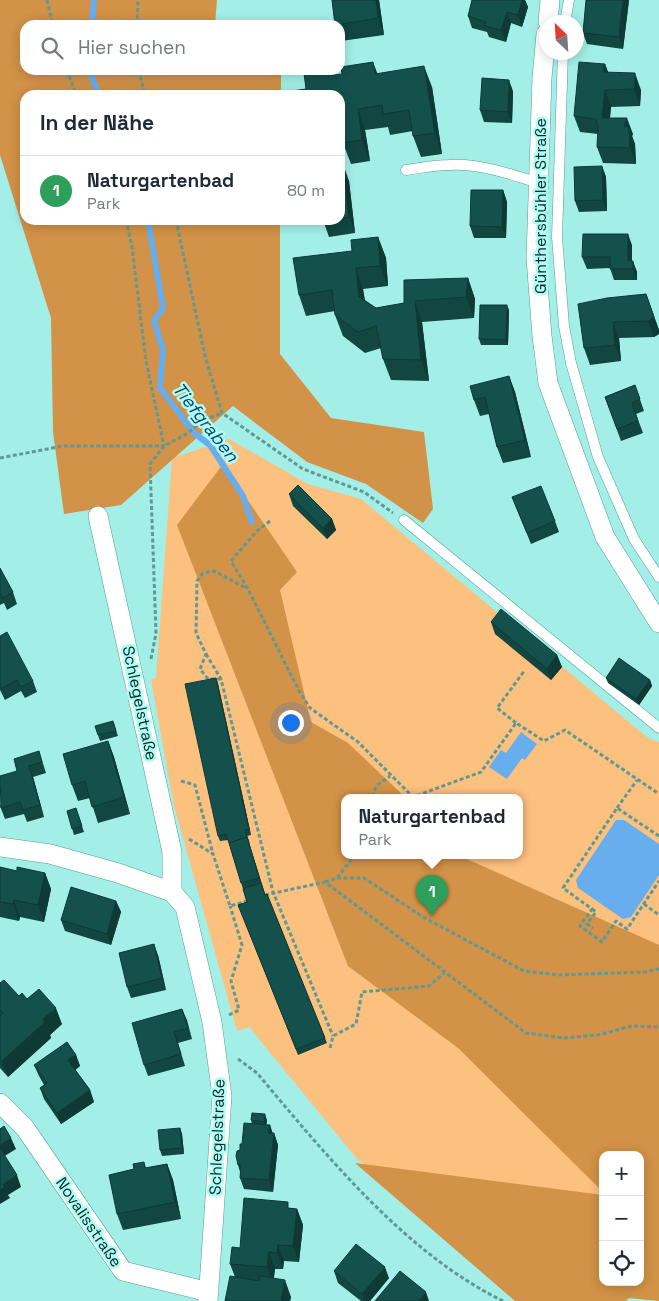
<!DOCTYPE html>
<html lang="de">
<head>
<meta charset="utf-8">
<style>
	body { margin:0; font-family:"Space Grotesk",sans-serif; background:#f6f6f7; color:#1f2937 }
	.controls { position:absolute; right:15px; bottom:15px; display:grid; overflow:hidden; border-radius:10px; box-shadow:0 2px 12px #0003 }
	.controls button { width:45px; height:45px; display:grid; place-items:center; padding:0; border:0; border-bottom:1px solid #e0e1e3; background:#fff; color:#1f2937; font:25px sans-serif }
	.compass { position:absolute; left:539px; top:15px; width:45px; height:45px; border-radius:50%; background:#fff; box-shadow:0 2px 12px #0003; rotate:335deg }
	.you { position:absolute; left:290px; top:722px; width:18px; height:18px; margin:-12px; border:4px solid #fff; border-radius:50%; background:#1a73e8; box-shadow:0 0 0 8px #1a73e833 }
	.badge { display:grid; place-items:center; width:32px; height:32px; border-radius:50%; background:#c0325d; color:#fff; font-size:16px; font-weight:700 }
	.pin { position:absolute; translate:-50% -41px; filter:drop-shadow(0 1px 2px #0008) }
	.pin::after { content:''; position:absolute; top:26px; width:18px; height:15px; background:inherit; clip-path:polygon(0 0,100% 0,50% 100%) }
	.popup { position:absolute; left:341px; top:794px; width:182px; height:65px; box-sizing:border-box; display:grid; place-content:center; border-radius:10px; background:#fff; filter:drop-shadow(0 1px 4px #0005); font-size:16px; white-space:nowrap; color:#747a83 }
	.popup b { font-size:19px; color:#1f2937 }
	.popup::after { content:''; position:absolute; left:50%; top:100%; margin-left:-10px; border:10px solid transparent; border-top-color:#fff }
	.list { margin:0; padding:0; list-style:none }
	h2 { display:flex; justify-content:space-between; align-items:center; height:65px; margin:0; padding:0 20px; font-size:21px }
	h2 small { font-size:16px; font-weight:400; color:#747a83 }
	.list li { display:grid; grid-template-columns:32px 1fr auto; gap:15px; align-items:center; box-sizing:border-box; height:70px; padding:0 20px; border-top:1px solid #e0e1e3 }
	.list b { display:block; font-size:19px; white-space:nowrap }
	.list p { margin:0; font-size:16px; white-space:nowrap; color:#747a83 }
	.list em { font-size:16px; font-style:normal; color:#747a83 }
	.icon { flex:none; width:28px; height:28px; fill:none; stroke:currentColor; stroke-width:2; stroke-linecap:round; stroke-linejoin:round }
	.map { position:relative; flex:none; width:659px; height:1301px; overflow:hidden }
	.search { position:absolute; background:#fff; box-shadow:0 2px 12px #0003; left:20px; top:20px; width:325px; height:55px; display:flex; align-items:center; gap:12px; box-sizing:border-box; padding:0 18px; border-radius:15px; color:#747a83; font-size:19px }
	.panel { position:absolute; background:#fff; box-shadow:0 2px 12px #0003; left:20px; top:90px; width:325px; height:135px; border-radius:15px }
	.map>svg:first-child { display:block }
	.green { fill:#fcc07f; fill-rule:evenodd }
	.forest { fill:#d29247 }
	.water { fill:#67aeef }
	.lines { fill:none; stroke-linecap:round; stroke-linejoin:round }
	.stream { stroke:#67aeef; stroke-width:6 }
	.lane-casing { stroke:#539e97; stroke-width:11 }
	.street-casing { stroke:#539e97; stroke-width:20 }
	.path { stroke:#609993; stroke-width:3; stroke-dasharray:4 2.5; stroke-linecap:butt }
	.lane { stroke:#fff; stroke-width:10 }
	.street { stroke:#fff; stroke-width:19 }
	.wall { fill:#114641 }
	.shaded-wall { fill:#0e3935 }
	.building { fill:#14514c; stroke:#0e3935 }
	.labels { text-anchor:middle; dominant-baseline:central; stroke-width:5; stroke-linejoin:round; paint-order:stroke }
	.street-label { font-size:16px; fill:#072825; stroke:#b0fdf5 }
	.water-label { font-size:18px; font-style:italic; fill:#0d426c; stroke:#b0fdf5 }
</style>
</head>
<body>
<div class="map">
<svg width="659" height="1301" viewBox="0 0 659 1301">
	<rect width="100%" height="100%" fill="#a3efe7"/>
	<path class="green" d="M229,439l79,45 53,15 287,239 11,4v559l-30,-3 -5,3h-60l-207,-142 -108,-132 -12,4 -63,-225 -23,-126 5,-2 16,-220zM344,797h176v58h-176zM603,1155h37v127h-37z"/>
	<g class="forest">
		<path d="M0,0h217l-2,25h-190v45h256v25h-256v125h255v134l51,64 93,14 9,77 -10,14 -57,-39 -59,-22 -74,-56 -112,99 -57,9 -11,-82 -2,-114 -51,-163z"/>
		<path d="M223,464l74,108 -17,18 31,132 37,21 57,54h-61v58h114l201,90v356l-30,-3 -3,3h-111l-160,-138 248,32v87h37v-127h-37v37l-145,-144 -110,-82 -171,-441z"/>
	</g>
	<g class="water">
		<path d="M521,732l16,12 -12,16 -3,-2 -15,21 -18,-12 12,-17 5,3z"/>
		<path d="M616,820h8l35,24v31l-28,42 -8,2 -45,-31 -2,-8z"/>
	</g>
	<g class="lines">
		<g class="stream">
			<path d="M92,25l2,-25"/>
			<path d="M89,70l10,25"/>
			<path d="M148,220l15,88 -9,13 9,29 -3,38 34,45 16,12 33,51 9,26"/>
		</g>
		<g class="lane-casing">
			<g id="lane">
				<path d="M565,22l4,-22"/>
				<path d="M563,52l-6,185 7,89 7,37 27,94 36,82 25,38"/>
				<path d="M406,170c15,-2 29,-5 43,-5 29,-2 62,9 89,18"/>
				<path d="M404,520l255,208"/>
			</g>
		</g>
		<g class="street-casing">
			<g id="street">
				<path d="M548,22l2,-22"/>
				<path d="M546,34l-4,44 -6,180 6,78 6,47 57,154 54,86"/>
				<path d="M98,516l74,336v40"/>
				<path d="M0,847l50,7 68,19 54,19 13,15 27,115 10,74 -14,205"/>
				<path d="M0,1103l25,25 98,143 86,21"/>
			</g>
		</g>
		<g class="path">
			<path d="M47,0l6,25"/>
			<path d="M137,25l1,-25"/>
			<path d="M67,70l9,25"/>
			<path d="M139,70l6,25"/>
			<path d="M126,220l6,27 14,114 18,85"/>
			<path d="M176,220l29,136 17,57 81,56 61,23 29,21"/>
			<path d="M0,458l63,-12h101"/>
			<path d="M270,521l-13,10 -26,30 17,28 51,102 11,17 48,34 55,55 68,-25 35,-49 28,18 21,-11 94,64"/>
			<path d="M206,654l15,25 52,213 60,144"/>
			<path d="M151,659l5,-26 -6,-169 14,-18 24,-13 14,-12 20,-8"/>
			<path d="M221,679h-13l-8,-10 6,-15 -10,-21 1,-52 6,-8 11,-2 32,17"/>
			<path d="M516,723l-19,-15 28,-38"/>
			<path d="M181,781l14,4 18,69"/>
			<path d="M373,797l3,-11 14,-10"/>
			<path d="M617,808l20,-28"/>
			<path d="M659,836l-42,-28 -54,80 29,21 -12,17 22,16 14,-21 11,8 32,-48"/>
			<path d="M189,839l24,15 17,52 17,-5"/>
			<path d="M337,878h27l59,39 101,54 34,4 87,-3 14,-3"/>
			<path d="M325,882l12,-4 18,-23"/>
			<path d="M265,895l60,-13 201,151 38,5 34,-3 34,-9 27,1"/>
			<path d="M644,904l15,11"/>
			<path d="M592,909l4,3 -9,12 6,4"/>
			<path d="M229,1015l10,-5 -8,-29 11,-36 -12,-39"/>
			<path d="M330,1048l3,-12 23,-12 6,-32 67,-6 15,-13"/>
			<path d="M238,1059l19,14c69,82 148,180 246,228"/>
		</g>
		<use href="#lane" class="lane"/>
		<use href="#street" class="street"/>
	</g>
	<g class="wall">
		<path d="M332,0h47l5,35 -43,6 -1,-4v-12h-5z"/>
		<path d="M472,0h53l3,7 -6,20 -11,-4 -5,19 -17,-5 -2,-5 -15,-4 -4,-12z"/>
		<path d="M629,0l-6,49 -36,-5 -4,-11z"/>
		<path d="M605,64l3,8 33,18 -1,16 -29,1 -1,11 23,16 -1,2 3,8 1,20 -33,-1 -6,-16 1,-13 -18,-2 -6,-16z"/>
		<path d="M327,70l3,6 48,-2 54,13 10,67 -21,3 -8,-21v-5l-23,4 -2,-8 -23,3 5,31 -19,3 -8,-21v-5h-3v-43l-34,-6z"/>
		<path d="M513,91l-1,32 -28,-1 -4,-12z"/>
		<path d="M340,165l9,16 6,52 -26,4 -6,-17h17z"/>
		<path d="M602,166l4,11 1,34 -28,1 -4,-11z"/>
		<path d="M503,190l4,12 -1,36h-32l-4,-12z"/>
		<path d="M378,237l8,21 2,28 -25,3 2,11 11,8 28,-5 64,-25 7,21 -1,19 -52,4 7,59 -38,-1 -8,-21 -2,-11 -16,5 -22,-17 -8,-21v-4l-29,5 -7,-21 53,-44z"/>
		<path d="M632,245v16l5,11v8h-23l-4,-12 -23,1 -5,-12z"/>
		<path d="M646,294l13,36v4l-5,3 -35,1 2,23 -31,4 -6,-17 -6,-44z"/>
		<path d="M509,310l-1,35h-27l-2,-6z"/>
		<path d="M509,376l6,16 16,65 -28,6 -6,-16 -8,-33 -9,2 -6,-16z"/>
		<path d="M635,385l9,26 -8,3 7,19 -22,8 -16,-44z"/>
		<path d="M289,494l43,25 4,11 -9,9 -34,-33z"/>
		<path d="M512,497l43,24 4,11 -28,12z"/>
		<path d="M0,568l13,24 4,12 -10,6 -3,-7 -4,2z"/>
		<path d="M491,622l66,33 5,12 -11,13 -56,-46z"/>
		<path d="M0,636l33,45 4,11 -12,6 -4,-7 -16,9 -5,-10z"/>
		<path d="M216,678l2,6 33,151 -4,1 18,59 2,-1 60,149 -29,12 -60,-150 9,-3 -19,-62 -8,1 -2,-5z"/>
		<path d="M606,678l44,2 2,6 -13,19 -31,-22z"/>
		<path d="M113,721l5,15 -18,5 -2,-6z"/>
		<path d="M108,741l6,16 16,57 -32,9 -8,-25 -12,3 -6,-16z"/>
		<path d="M39,751l7,22 -13,4 11,40 -17,5 -3,-8 -19,5 -5,-13 17,-35z"/>
		<path d="M76,808l8,24 -10,3 -7,-24z"/>
		<path d="M0,867l17,4 28,2 6,16 -7,33 -24,-5 -1,4 -19,-4z"/>
		<path d="M116,901l5,11 -10,33 -46,-14 -4,-11z"/>
		<path d="M158,955l8,35 -35,8 -4,-11z"/>
		<path d="M0,983l19,13 8,3 35,25 -12,11 1,3 -43,39 -8,-9z"/>
		<path d="M182,1009l10,30 -14,4 7,23 -37,10 -4,-11z"/>
		<path d="M76,1055l4,11 -5,4 15,20 4,12 -33,22 -17,-25 -4,-11 4,-3 -5,-9 -5,-11z"/>
		<path d="M251,1120h16l-1,5h4l2,8h2l4,12 -5,47 -29,-3 -4,-11v-6l-2,-7 2,-15 12,-26z"/>
		<path d="M180,1128l2,6 2,20 -22,2 -2,-6z"/>
		<path d="M144,1162l2,6 21,-4 6,16 8,39 -58,11 -6,-16 17,-45z"/>
		<path d="M290,1208l7,1 6,16 -4,37 -15,-1 -1,8h-8l-1,9 17,19 -1,4h-65l10,-24 -5,-13 10,-16z"/>
		<path d="M334,1271l55,7 -19,23h-9l-23,-18z"/>
	</g>
	<g class="shaded-wall">
		<path d="M376,0h3l5,35 -6,-17z"/>
		<path d="M522,0h3l3,7 -6,20 -4,-12z"/>
		<path d="M623,0h6l-6,49 -4,-12z"/>
		<path d="M507,12l4,11 -5,19 -5,-12z"/>
		<path d="M373,62l8,21 -6,-9z"/>
		<path d="M605,64l6,16 -8,-8z"/>
		<path d="M424,66l8,21 10,67 -7,-21z"/>
		<path d="M635,73l6,17 -1,16 -6,-17z"/>
		<path d="M509,80l4,11 -1,32 -4,-11z"/>
		<path d="M605,90l6,17 -3,28 -6,-17z"/>
		<path d="M358,109l7,21 5,31 -8,-21z"/>
		<path d="M627,118l6,16 -1,2 3,8 1,20 -6,-16 -6,-22z"/>
		<path d="M343,164l6,17 6,52 -6,-16z"/>
		<path d="M602,166l4,11 1,34 -4,-11z"/>
		<path d="M503,190l4,12 -1,36 -4,-11z"/>
		<path d="M628,234l4,11v24l-4,-8z"/>
		<path d="M378,237l8,21 2,28 -8,-20z"/>
		<path d="M633,261l4,11v8l-4,-11z"/>
		<path d="M356,268l7,21 4,28 -8,-20z"/>
		<path d="M468,278l7,21 -1,19 -8,-21z"/>
		<path d="M646,294l13,36v4l-5,3 -6,-16z"/>
		<path d="M415,301l7,21 7,59 -8,-21z"/>
		<path d="M507,305l2,5 -1,35 -2,-5z"/>
		<path d="M613,322l6,16 2,23 -6,-16z"/>
		<path d="M509,376l6,16 16,65 -6,-17z"/>
		<path d="M332,519l4,11 -9,9 -4,-11z"/>
		<path d="M557,655l5,12 -11,13 -4,-11z"/>
		<path d="M216,678l2,6 33,151 -2,-6z"/>
		<path d="M650,680l2,6 -13,19 -3,-6z"/>
		<path d="M108,741l6,16 16,57 -6,-17z"/>
		<path d="M29,766l4,11 11,40 -4,-12z"/>
		<path d="M247,837l4,12 16,51 -8,-22z"/>
		<path d="M45,873l6,16 -7,33 -6,-17z"/>
		<path d="M14,900l6,17 -1,4 -6,-17z"/>
		<path d="M116,901l5,11 -10,33 -4,-11z"/>
		<path d="M154,944l4,11 8,35 -4,-12z"/>
		<path d="M56,1008l6,16 -12,11 1,3 -43,39 -6,-16 41,-42z"/>
		<path d="M182,1009l5,11 5,19 -4,-11z"/>
		<path d="M76,1055l4,11 -7,6 -5,-12z"/>
		<path d="M90,1090l4,12 -33,22 -4,-11z"/>
		<path d="M265,1114l2,6 -1,8 -2,-6z"/>
		<path d="M270,1125l4,12 -6,-4z"/>
		<path d="M180,1128l2,6 2,20 -2,-6z"/>
		<path d="M274,1133l4,12 -5,47 -4,-12z"/>
		<path d="M11,1138l5,11 -13,8 -3,-7v-5z"/>
		<path d="M167,1164l6,16 8,39 -6,-17z"/>
		<path d="M17,1175l4,12 -13,8 2,3 -10,6v-14l3,-6z"/>
		<path d="M297,1209l6,16 -4,37 -6,-16z"/>
		<path d="M278,1245l6,16 -1,8 -6,-16z"/>
		<path d="M269,1252l6,17 -2,14 -6,-16z"/>
		<path d="M385,1267l4,11 -19,23h-5l-3,-7z"/>
		<path d="M285,1280l6,17 -1,4h-9z"/>
		<path d="M426,1292l3,9h-11z"/>
	</g>
	<g class="building">
		<path d="M332,0h44l2,18 -43,7z"/>
		<path d="M472,0h50l-4,15 -11,-3 -6,18 -16,-4 1,-4 -18,-6z"/>
		<path d="M586,0h37l-4,37 -36,-4z"/>
		<path d="M373,62l2,12 49,-8 11,67 -22,3 -4,-26 -26,4 -1,-9 -24,4 4,31 -19,3 -3,-23v-25h-48v-4l14,-2 -2,-16 17,-3h6l1,6 14,-2 -1,-7z"/>
		<path d="M579,62l26,2 -2,8 32,1 -1,16 -29,1 -3,28h25l-3,8 5,1 1,21 -33,-1 1,-21 -2,-7 -22,-3z"/>
		<path d="M482,78l27,2 -1,32 -28,-2z"/>
		<path d="M343,164l6,53 -9,1v-53z"/>
		<path d="M602,166l1,34 -28,1 -1,-34z"/>
		<path d="M471,190h32l-1,37 -32,-1z"/>
		<path d="M583,234h45v27h5v8h-23v-12h-28z"/>
		<path d="M378,237l2,29 -24,2 3,29 17,11 28,-5v-23l64,-2 -2,19 -51,4 6,59 -38,-1 -7,-33 -18,6 -23,-17 -3,-25 -33,5 -6,-37 59,-7 -1,-11z"/>
		<path d="M646,294l8,23 -6,4 -35,1 2,23 -31,3 -6,-44 29,-6z"/>
		<path d="M480,305h27l-1,35 -27,-1z"/>
		<path d="M509,376l16,64 -28,7 -12,-50 -11,3 -4,-14z"/>
		<path d="M635,385l5,14 -8,4 6,18 -21,8 -12,-32z"/>
		<path d="M298,485l34,34 -9,9 -34,-34z"/>
		<path d="M541,486l14,35 -28,12 -15,-36z"/>
		<path d="M0,568l13,24 -10,6 -3,-5z"/>
		<path d="M501,609l56,46 -10,14 -56,-47z"/>
		<path d="M7,632l26,49 -12,6 -4,-7 -16,9 -1,-2v-51z"/>
		<path d="M619,658l31,22 -14,19 -30,-21z"/>
		<path d="M216,678l33,151 -4,1 4,13 -2,-6 -18,6 -3,-9 -8,2 -33,-152z"/>
		<path d="M113,721l3,10 -18,4 -3,-9z"/>
		<path d="M108,741l16,56 -32,10 -7,-26 -13,4 -9,-31z"/>
		<path d="M39,751l3,11 -13,4 11,39 -17,5 -3,-8 -19,6 -1,-32 17,-5 -3,-12z"/>
		<path d="M76,808l6,18 -10,3 -5,-18z"/>
		<path d="M247,837l12,41 -18,5 -12,-40z"/>
		<path d="M0,867l17,4v-4l28,6 -7,32 -24,-5 -1,4 -13,-2z"/>
		<path d="M261,883l4,12 2,-1 58,144 -29,11 -58,-144 9,-3 -4,-13z"/>
		<path d="M71,887l45,14 -9,33 -46,-14z"/>
		<path d="M154,944l8,34 -35,9 -8,-34z"/>
		<path d="M4,980l15,16 3,-3 5,6 12,-10 17,19 -13,11 2,3 -43,39 -2,-3v-42l3,-3 -3,-3v-27z"/>
		<path d="M182,1009l6,19 -14,4 7,22 -37,11 -12,-42z"/>
		<path d="M67,1042l9,13 -8,5 22,30 -33,23 -17,-25 7,-5 -13,-18z"/>
		<path d="M252,1113l13,1 -1,8 -13,-2z"/>
		<path d="M244,1123l26,2 -2,8h6l-5,47 -29,-2 1,-13h-3l-2,-9 1,-5 3,-1v-6h2z"/>
		<path d="M4,1126l7,12 -11,7v-16z"/>
		<path d="M180,1128l2,20 -22,2 -2,-20z"/>
		<path d="M0,1148l17,27 -14,9 2,3 -5,3z"/>
		<path d="M144,1162l1,6 22,-4 8,38 -58,12 -8,-39 25,-6 -1,-5z"/>
		<path d="M244,1198l44,4v6l9,1 -4,37 -15,-1 -1,8 -8,-1 -2,15 -37,-3 2,-17 8,1z"/>
		<path d="M356,1244l29,23 -23,27 -28,-23z"/>
		<path d="M400,1271l26,21 -8,9h-43z"/>
		<path d="M230,1276l29,5 1,-5 25,4 -4,21h-56z"/>
	</g>
	<g class="labels">
		<g class="street-label">
			<text transform="translate(540 206) rotate(-90)">Günthersbühler Straße</text>
			<text transform="translate(140 703) rotate(78)">Schlegelstraße</text>
			<text transform="translate(217 1137) rotate(-88)">Schlegelstraße</text>
			<text transform="translate(89 1222) rotate(56)">Novalisstraße</text>
		</g>
		<g class="water-label">
			<text transform="translate(206 422) rotate(52)">Tiefgraben</text>
		</g>
	</g>
</svg>
<div class="controls">
<button>+</button>
<button>−</button>
<button><svg class="icon" aria-label="locate" viewBox="0 0 24 24"><circle cx="12" cy="12" r="6"/><path d="M12 2v4M12 18v4M2 12h4M18 12h4"/></svg></button>
</div>
<svg class="compass" viewBox="-18 -18 36 36"><path d="M0-13l5 13h-10z" fill="#e53935"/><path d="M0 13l5-13h-10z" fill="#747a83"/></svg>
<div class="you"></div>
<div class="pin badge" style="left:432px;top:916px;background:#2e9e5b">1</div>
<div class="popup"><b>Naturgartenbad</b>Park</div>
<div class="search"><svg class="icon" aria-label="search" viewBox="0 0 24 24"><circle cx="10" cy="10" r="6"/><path d="M15 15l6 6"/></svg>Hier suchen</div>
<section class="panel">
<h2>In der Nähe<small></small></h2>
<ul class="list">
<li><span class="badge" style="background:#2e9e5b">1</span><div><b>Naturgartenbad</b><p>Park</p></div><em>80 m</em></li>
</ul>
</section>
</div>
</body>
</html>
